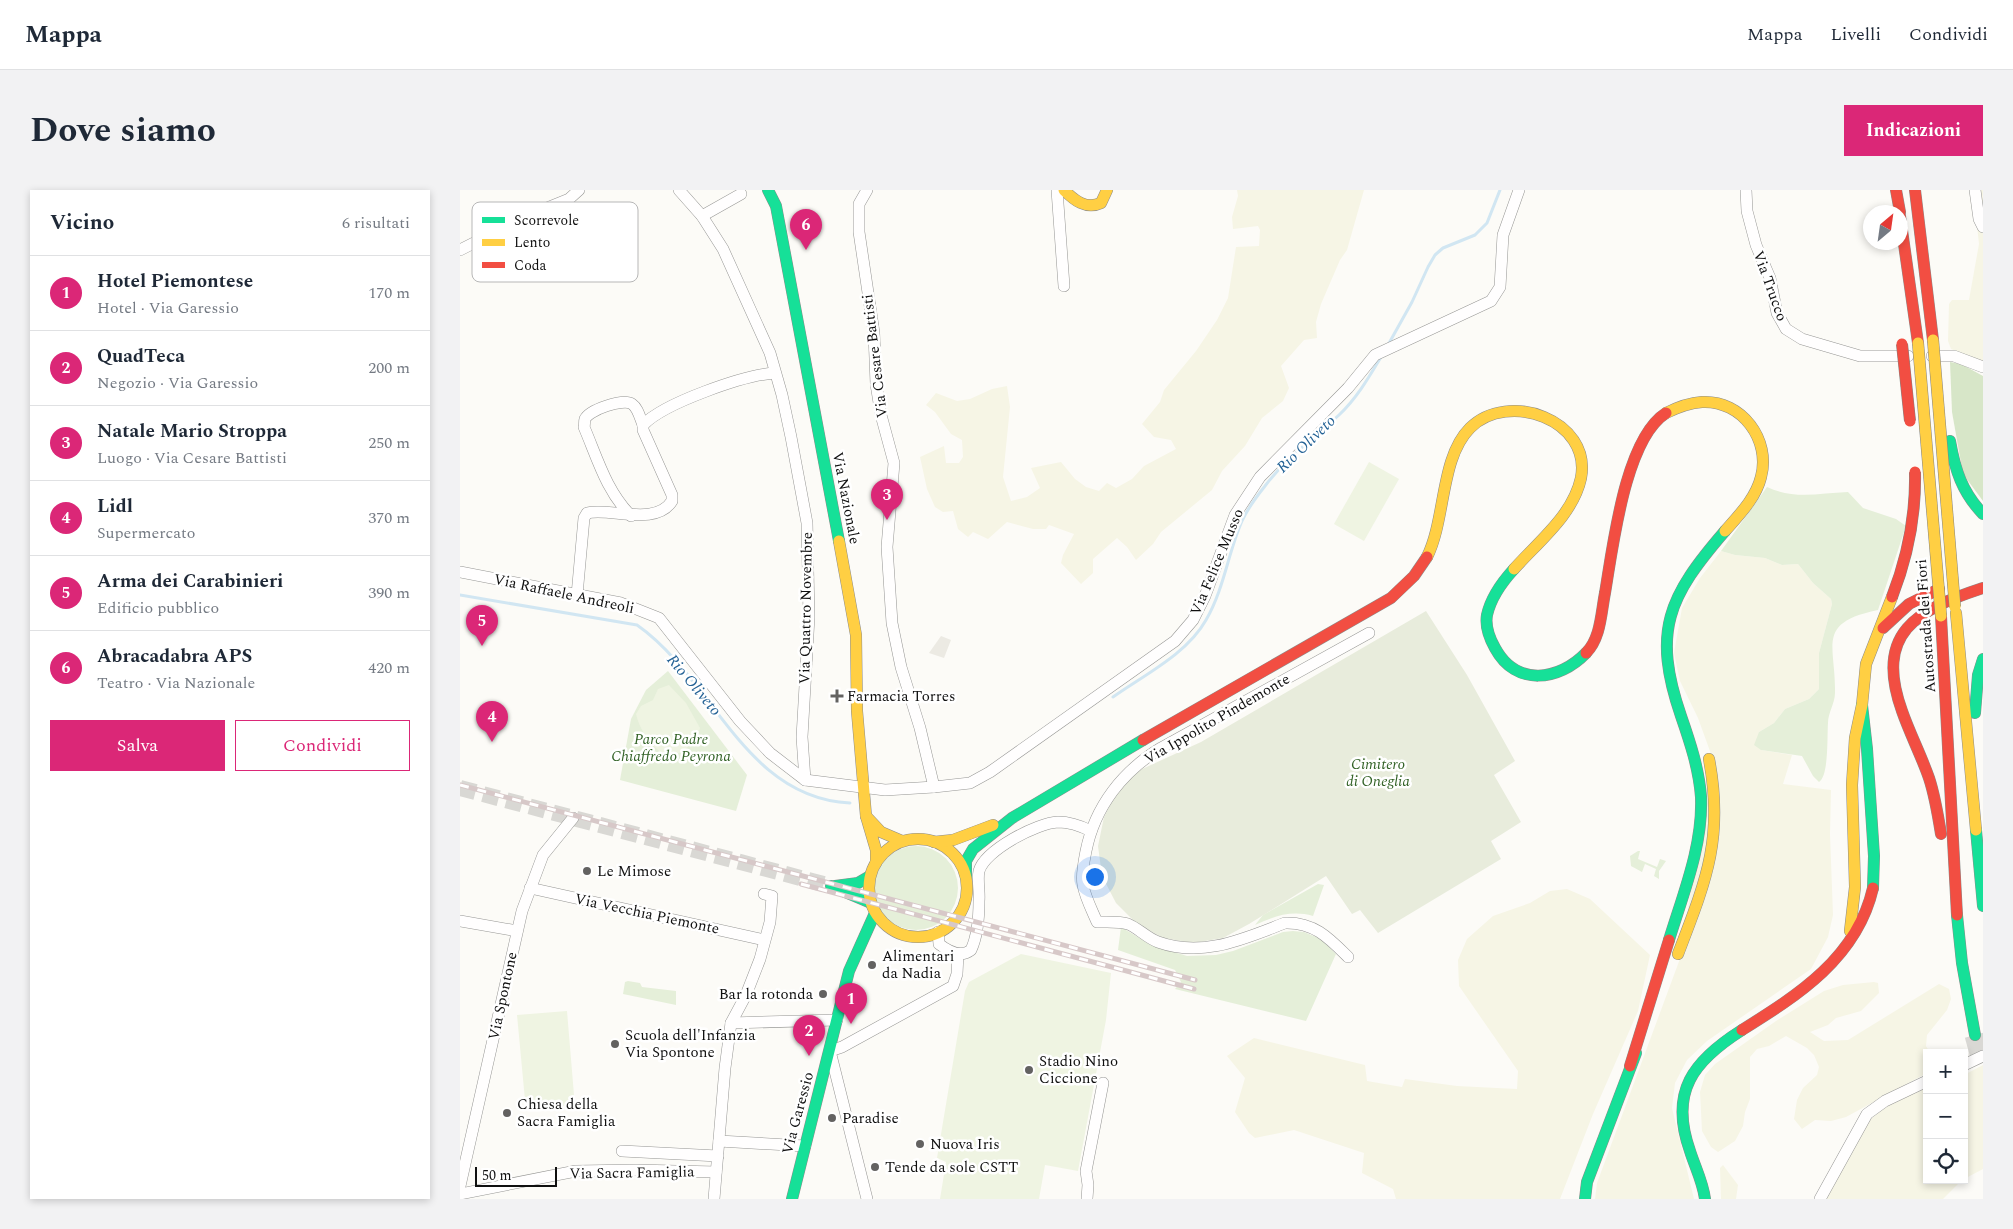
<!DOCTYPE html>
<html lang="it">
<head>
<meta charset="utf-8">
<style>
	body { margin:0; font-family:Spectral,serif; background:#f2f2f3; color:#1f2937 }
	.controls { position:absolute; right:15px; bottom:15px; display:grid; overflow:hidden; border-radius:0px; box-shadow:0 2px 8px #0003 }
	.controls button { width:45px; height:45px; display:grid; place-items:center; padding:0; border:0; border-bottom:1px solid #e0e1e3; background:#fff; color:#1f2937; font:25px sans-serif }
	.compass { position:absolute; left:1403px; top:15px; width:45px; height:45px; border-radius:50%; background:#fff; box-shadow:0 2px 8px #0003; rotate:29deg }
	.scale { position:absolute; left:15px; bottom:12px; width:82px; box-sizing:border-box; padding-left:5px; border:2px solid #101010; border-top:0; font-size:14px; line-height:18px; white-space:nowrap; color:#101010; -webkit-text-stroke:4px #fff; paint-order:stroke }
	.you { position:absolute; left:634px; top:686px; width:18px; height:18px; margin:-12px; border:4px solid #fff; border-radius:50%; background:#1a73e8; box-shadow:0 0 0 8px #1a73e833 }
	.badge { display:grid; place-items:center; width:32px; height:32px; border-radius:50%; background:#db2777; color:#fff; font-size:16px; font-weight:700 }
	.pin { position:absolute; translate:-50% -41px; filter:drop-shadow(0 1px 2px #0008) }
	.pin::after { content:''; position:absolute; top:26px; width:18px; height:15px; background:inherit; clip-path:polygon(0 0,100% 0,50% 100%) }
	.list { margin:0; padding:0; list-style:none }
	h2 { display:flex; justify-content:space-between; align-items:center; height:65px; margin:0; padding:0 20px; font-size:21px }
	h2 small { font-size:16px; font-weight:400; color:#747a83 }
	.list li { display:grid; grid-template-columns:32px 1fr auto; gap:15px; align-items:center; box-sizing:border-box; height:75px; padding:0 20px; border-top:1px solid #e0e1e3 }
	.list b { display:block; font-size:19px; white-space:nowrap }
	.list p { margin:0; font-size:16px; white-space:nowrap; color:#747a83 }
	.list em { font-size:16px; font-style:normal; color:#747a83 }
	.actions { display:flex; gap:10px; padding:15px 20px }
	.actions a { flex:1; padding:11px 0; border:1px solid #db2777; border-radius:0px; text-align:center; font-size:18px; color:#db2777 }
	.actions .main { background:#db2777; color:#fff }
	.icon { flex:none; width:28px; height:28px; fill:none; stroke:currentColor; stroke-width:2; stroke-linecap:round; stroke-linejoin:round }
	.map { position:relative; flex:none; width:1523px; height:1009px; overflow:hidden; border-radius:0px }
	header { display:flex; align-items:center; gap:30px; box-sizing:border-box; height:70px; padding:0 25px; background:#fff; border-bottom:1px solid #e0e1e3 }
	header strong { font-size:24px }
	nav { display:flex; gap:28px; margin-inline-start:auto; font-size:18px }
	.intro { display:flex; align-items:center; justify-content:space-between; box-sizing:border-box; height:120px; padding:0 30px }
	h1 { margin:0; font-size:35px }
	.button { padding:12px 22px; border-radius:0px; background:#db2777; color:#fff; font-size:18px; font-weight:700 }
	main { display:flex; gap:30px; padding:0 30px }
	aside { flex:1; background:#fff; border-radius:0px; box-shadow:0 2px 8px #0003 }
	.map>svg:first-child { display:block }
	.farmland { fill:#f6f5e5 }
	.green { fill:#e5efd9 }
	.forest { fill:#d7e6c8 }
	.cemetery { fill:#e8ecdc }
	.pitch { fill:#eff4e2 }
	.plaza { fill:#eceae3 }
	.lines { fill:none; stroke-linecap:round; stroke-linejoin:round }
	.stream { stroke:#d1e6f2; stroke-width:3 }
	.secondary-tunnel { stroke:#d9d8d4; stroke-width:16; stroke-dasharray:16 8; stroke-linecap:butt }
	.highway-tunnel { stroke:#d9d8d4; stroke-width:21; stroke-dasharray:21 11; stroke-linecap:butt }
	.street-casing { stroke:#969694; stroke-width:12 }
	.fast-casing { stroke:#8d8c8b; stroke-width:12 }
	.slow-casing { stroke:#8d8c8b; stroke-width:12 }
	.jam-casing { stroke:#8d8c8b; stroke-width:12 }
	.street { stroke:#fffefe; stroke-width:11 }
	.fast { stroke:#16e098; stroke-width:11 }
	.slow { stroke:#ffcf43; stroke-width:11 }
	.jam { stroke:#f24e42; stroke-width:11 }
	.rail-casing { stroke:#d7c8c8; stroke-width:5 }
	.rail { stroke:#fff; stroke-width:3; stroke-dasharray:9; stroke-linecap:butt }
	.slow-bridge-casing { stroke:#848381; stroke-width:12; stroke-linecap:butt }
	.jam-bridge-casing { stroke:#848381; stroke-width:12; stroke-linecap:butt }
	.slow-bridge { stroke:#ffcf43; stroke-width:11 }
	.jam-bridge { stroke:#f24e42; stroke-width:11 }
	.poi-dot { fill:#636261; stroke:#fff; stroke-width:2 }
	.labels { text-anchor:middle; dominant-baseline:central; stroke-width:5; stroke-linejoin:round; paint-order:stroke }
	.street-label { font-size:15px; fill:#101010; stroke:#fff }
	.poi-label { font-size:15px; fill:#101010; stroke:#fff; text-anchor:start }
	.park-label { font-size:15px; font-style:italic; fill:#326226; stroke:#fff }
	.water-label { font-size:16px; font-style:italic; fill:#256396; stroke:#fff }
	.key { fill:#fff; stroke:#b7b7b7; stroke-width:1 }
	.key-label { font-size:14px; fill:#101010 }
</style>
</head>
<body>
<header>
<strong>Mappa</strong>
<nav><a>Mappa</a><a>Livelli</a><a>Condividi</a></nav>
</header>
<div class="intro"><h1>Dove siamo</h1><a class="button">Indicazioni</a></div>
<main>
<aside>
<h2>Vicino<small>6 risultati</small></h2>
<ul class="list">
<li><span class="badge">1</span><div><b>Hotel Piemontese</b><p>Hotel · Via Garessio</p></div><em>170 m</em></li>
<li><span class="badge">2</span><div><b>QuadTeca</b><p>Negozio · Via Garessio</p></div><em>200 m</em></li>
<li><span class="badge">3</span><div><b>Natale Mario Stroppa</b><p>Luogo · Via Cesare Battisti</p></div><em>250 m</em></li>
<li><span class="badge">4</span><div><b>Lidl</b><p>Supermercato</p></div><em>370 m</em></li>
<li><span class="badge">5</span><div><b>Arma dei Carabinieri</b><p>Edificio pubblico</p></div><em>390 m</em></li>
<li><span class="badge">6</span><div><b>Abracadabra APS</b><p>Teatro · Via Nazionale</p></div><em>420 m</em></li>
</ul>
<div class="actions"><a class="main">Salva</a><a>Condividi</a></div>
</aside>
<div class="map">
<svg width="1523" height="1009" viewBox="0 0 1523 1009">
	<rect width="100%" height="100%" fill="#fcfbf7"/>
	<g class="farmland">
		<path d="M777,0h127l-17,60 -7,10 -19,44 -5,18 1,16 -13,2 -23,26 8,22 -6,13 -21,17 -17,28 -23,25 -10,19 -51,42 -8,12 -17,16 -9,-13 -10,-9 -24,21v14l-12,11 -20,-21 2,-8 11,-21 -25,-9 -3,4h-13l-26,-7 -19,17 -15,-7 -5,5 -10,-8 -5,-18 -10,1 -8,-5 -8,-18 -7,-32 24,-11 2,17h13l4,-6 -1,-17 -11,-6 -16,-22 -9,-7 10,-12 21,8 13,-2 22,-10 15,-3 3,21 -7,70 8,24 16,-4 13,-9 -9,-20 30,-6 14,17 11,8 13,4 8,-8 9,5 16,-9 12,-13 32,-17 -5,-9 -17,-3 -12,-13 18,-22 4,-12 32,-39 21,-31 11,-22 8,-51 23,-1 1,-16 -2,-4 -25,3 -1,-12 6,-21z"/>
		<path d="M1513,0h10v172l-32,-13 -3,-8 1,-37 3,-4h17l10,-56z"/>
		<path d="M1261,361l14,4 30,3 17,7 16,-1 15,19 18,16 1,5 -13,49v36l-10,10 -24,10 -11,14 -15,9 2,18 31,5 -9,29 48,6 -1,44 3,81 -5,22 -17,32 -104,72 -20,19 -12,23 -3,25 22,91h-99l2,-16 84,-227 30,-202 -13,-36 -18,-37 -6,-28 8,-45 18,-30z"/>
		<path d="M1107,699l23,10 60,56 -12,56 -45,103 -33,85h-164l-3,-10 -31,-16 2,-20 -70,-23 -39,8 -6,-5 -14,-21 10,-34 -18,-22 27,-18 111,27 2,16 35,6 3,-8 52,7 60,3 1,-18 -59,-85 -1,-26 9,-21 26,-23 37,-13 20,-12z"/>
		<path d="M1414,792l4,1 1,10 -18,18 -25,7 -8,7 -18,7 14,9 24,-1 91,-56 10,5 2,10 -4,11 -20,25 -1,11 4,7h-3v20l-81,44 -15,4 -16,-1 -13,9 -8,-10 3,-19 6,-12 14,-13 2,-8 -5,-12 -7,-7 -21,-12 -17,10 -12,3 -7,8v42l-5,13 -2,14 -8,15 -17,11 -7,-5 -9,-16 -2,-39 5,-17 10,-11 61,-43 48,-30 19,-6z"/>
		<path d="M1523,875v104l-19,10v-104z"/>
		<path d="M1467,898v92h35l-19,19h-120l43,-76 18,-15 23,-13z"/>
		<path d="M1263,975l15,20 -2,14h-15l-1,-31z"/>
	</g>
	<g class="green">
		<path d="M1307,297c28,13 52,6 81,5l15,16 33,11 10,7 -28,84c-63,13 -42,35 -43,83 0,10 -7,20 -7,30 -1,13 1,53 -9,59l-6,-6 -11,-20 -41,-6 -7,-5 5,-13 15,-9 11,-14 24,-10 10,-10v-36l13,-49 -1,-5 -18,-16 -15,-19 -16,1 -17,-7 -30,-3 -14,-4z"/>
		<path d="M208,481l79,104 -11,36 -116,-31 11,-61 15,-29z"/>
		<circle cx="456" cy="698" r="42"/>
		<path d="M1178,661h2l-2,8 19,8 3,-8 6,2 -7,10v8l-5,-3 2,-7 -11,-5 -3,8 -11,-6 -1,-10z"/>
		<path d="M858,694l6,1 -11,31c-21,-6 -39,0 -58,9l8,-10z"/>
		<path d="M661,737l30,18 36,11 29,-1 17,-4 50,-19 10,-1 11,1 17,7 15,15 -30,67 -131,-32 6,-7 -6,-12 -57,-20z"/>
		<path d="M168,791l12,2 2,4 34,4v14l-53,-11 2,-12z"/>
	</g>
	<path class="forest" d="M1490,172l11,2 22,12v125l-20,-27 -11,-62z"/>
	<path class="cemetery" d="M966,421l41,64 48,86 -21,14 27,47 -30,19 10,18 -123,74 -18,-23 -8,4 -26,-38 -77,48 -26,14 -30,5 -30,-5 -26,-14 -21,-21 -14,-27 -4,-30 6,-29 14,-27 22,-20 61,-28z"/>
	<g class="pitch">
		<path d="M909,272l30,17 -35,62 -30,-17z"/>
		<path d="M209,495l17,18 14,25c-3,13 -24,35 -38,25 -13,-9 -23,-25 -26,-39l5,-8 12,-6 5,-11z"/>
		<path d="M561,764l90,19 -5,47 -28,151 -33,-6 -6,34h-99l6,-37 -9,-4 28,-167 4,-9z"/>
		<path d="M107,821l8,96 -49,4 -9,-96z"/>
	</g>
	<path class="plaza" d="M481,446l10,4 -7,18 -15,-5z"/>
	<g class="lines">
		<g class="stream">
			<path d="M928,155l24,-43 16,-35 7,-12 8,-7 32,-13 12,-12 13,-33"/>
			<path d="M0,405l177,30c76,53 107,173 213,178"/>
			<path d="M653,507c31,-22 74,-43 93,-77 18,-31 22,-67 36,-99 6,-13 15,-25 23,-35 21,-28 49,-48 74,-71 18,-17 30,-38 42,-58"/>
		</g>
		<path class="secondary-tunnel" d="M0,598l371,98"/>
		<path class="highway-tunnel" d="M1515,845l8,29"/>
		<g class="street-casing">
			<g id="street">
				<path d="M219,0l23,26 21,33 47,104 12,42 9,42 16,86 2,94 -7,120 3,43"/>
				<path d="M407,0l-8,14v28l15,101 2,51 5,31 13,48 -7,84 5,76 9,44 19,61 14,59"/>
				<path d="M597,0l7,96"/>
				<path d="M1286,0l1,21 9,34 14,33 7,35 9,16 16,10 58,17h48"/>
				<path d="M1515,0l4,29 4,8"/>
				<path d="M242,26l39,-22"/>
				<path d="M0,60l67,-34 42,-17 10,-9"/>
				<path d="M1472,166h22l29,11"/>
				<path d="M171,326c-25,-26 -33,-56 -47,-89 1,-2 0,-5 1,-8 4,-9 38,-21 47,-15 6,4 8,14 11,21"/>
				<path d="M0,382l161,31 38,15 81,103 30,32 35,27 80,10 49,-3 36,-4 20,-11 185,-131 18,-21 12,-24 30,-81 25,-38 88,-89 27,-33 116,-54 9,-14 3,-52 16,-45"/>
				<path d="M117,405l7,-77 3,-5c22,-6 69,14 85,-12v-6l-29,-65v-5c21,-22 101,-50 132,-52"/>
				<path d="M70,698l234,52"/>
				<path d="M0,731l57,10"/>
				<path d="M478,742l1,12c9,7 22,14 32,6 6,-13 8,-34 8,-49 1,-9 -2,-21 0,-30 6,-21 58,-48 79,-49 12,0 23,4 33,9"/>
				<path d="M888,767c-19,-19 -34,-35 -63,-34 -42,16 -82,35 -127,19 -11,-4 -20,-14 -30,-18 -9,-3 -22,-2 -31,-2 -5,-12 -12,-25 -14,-37 -2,-10 1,-24 3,-34 9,-45 37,-80 75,-103l208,-115"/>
				<path d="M271,833l106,-3"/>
				<path d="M1504,875l19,-9"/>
				<path d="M259,951l86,5"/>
				<path d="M162,961l96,5"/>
				<path d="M0,996l62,-275 21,-56 30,-37"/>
				<path d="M0,1004l116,-23 60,-1 80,2"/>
				<path d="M254,1009l11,-131 6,-45 15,-28 14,-36 10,-37 2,-26 -8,-2"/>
				<path d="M407,1009l-37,-148 12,-4 111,-61 4,-12 1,-20"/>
				<path d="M627,1009l1,-14 -2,-14 17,-88"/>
				<path d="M1360,1009l47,-85 18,-13 42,-20"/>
			</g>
		</g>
		<g class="fast-casing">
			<g id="fast">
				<path d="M308,0l8,16 63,335"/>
				<path d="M1490,251c5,29 12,51 33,73"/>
				<path d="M1054,379c-11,12 -23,28 -27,46 -2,11 3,24 8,33 21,39 64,33 91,5"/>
				<path d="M1402,515l5,44 7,107 -1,32"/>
				<path d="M1515,523l3,-38 5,-16"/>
				<path d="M1516,640l7,76"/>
				<path d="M506,687v-16l7,-12 39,-31 131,-78"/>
				<path d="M371,696l40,17"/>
				<path d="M375,696l23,-3 12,-7"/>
				<path d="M1497,725l5,48 13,72"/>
				<path d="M1209,750c14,-46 34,-94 32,-143 -2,-28 -11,-55 -20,-81 -29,-85 -13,-119 44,-185"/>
				<path d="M332,1009l57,-228 26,-58"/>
				<path d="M1125,1009l2,-17 49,-129"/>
				<path d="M1245,1009c-2,-17 -10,-32 -15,-48 -21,-59 3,-90 52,-121"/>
			</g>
		</g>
		<g class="slow-casing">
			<g id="slow">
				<path d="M604,0c10,10 22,20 37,13l6,-13"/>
				<path d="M1206,223c12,-6 22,-10 36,-11 40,-2 69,38 59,75 -5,21 -22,38 -36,54"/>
				<path d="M379,351l17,94 1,76 9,105"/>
				<path d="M967,367c19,-38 13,-99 43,-129 38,-38 122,-8 111,50 -8,37 -42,63 -67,91"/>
				<path d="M1496,423l20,217"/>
				<circle cx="458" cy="698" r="49"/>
				<path d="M474,652l19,-2 40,-15"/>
				<path d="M416,673v-13l-10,-34 15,16 21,9"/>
				<path d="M1390,741l5,-44 -3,-102 3,-47 7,-33 4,-41 26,-67"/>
				<path d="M1218,764c28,-73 46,-116 31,-195"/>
			</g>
		</g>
		<g class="jam-casing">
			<g id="jam">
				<path d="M1436,0l4,22"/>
				<path d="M1455,0l18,150"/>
				<path d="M1440,26l18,127"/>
				<path d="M1481,426l16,299"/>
				<path d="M1423,438l26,-24 30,-15"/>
				<path d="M1126,463c15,-15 15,-40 19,-60 8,-47 20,-154 61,-180"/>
				<path d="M683,550l248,-142 23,-22 13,-19"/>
				<path d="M1481,644c-3,-19 -6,-38 -12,-56 -8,-23 -19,-44 -27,-67 -28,-78 14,-101 81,-123"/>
				<path d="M1282,840c56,-35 115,-72 131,-142"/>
				<path d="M1170,876l39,-126"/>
			</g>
		</g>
		<use href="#street" class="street"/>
		<use href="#fast" class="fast"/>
		<use href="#slow" class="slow"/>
		<use href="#jam" class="jam"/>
		<g class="rail-casing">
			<g id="rail">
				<path d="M0,595l735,195"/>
				<path d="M341,694l393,105"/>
			</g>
		</g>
		<use href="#rail" class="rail"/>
		<g class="slow-bridge-casing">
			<g id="slow-bridge">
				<path d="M1473,150l22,267"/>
				<path d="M1458,153l23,273"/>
			</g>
		</g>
		<g class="jam-bridge-casing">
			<g id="jam-bridge">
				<path d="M1442,154l8,77"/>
				<path d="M1432,407c16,-41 24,-81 23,-125"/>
			</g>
		</g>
		<use href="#slow-bridge" class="slow-bridge"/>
		<use href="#jam-bridge" class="jam-bridge"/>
	</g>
	<g class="poi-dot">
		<path d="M374.5 498.5h5v5h5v5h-5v5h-5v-5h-5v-5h5z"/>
		<circle cx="127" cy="681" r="5"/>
		<circle cx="412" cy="775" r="5"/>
		<circle cx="363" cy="804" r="5"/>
		<circle cx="155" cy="854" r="5"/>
		<circle cx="569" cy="880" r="5"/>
		<circle cx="47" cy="923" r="5"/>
		<circle cx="372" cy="928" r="5"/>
		<circle cx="460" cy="954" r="5"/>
		<circle cx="415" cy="977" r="5"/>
	</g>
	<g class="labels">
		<g class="street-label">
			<text transform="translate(1310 96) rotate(70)">Via Trucco</text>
			<text transform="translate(415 166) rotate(-97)">Via Cesare Battisti</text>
			<text transform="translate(386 308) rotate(79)">Via Nazionale</text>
			<text transform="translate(757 372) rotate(-67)">Via Felice Musso</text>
			<text transform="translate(104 404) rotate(12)">Via Raffaele Andreoli</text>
			<text transform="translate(346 418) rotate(-89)">Via Quattro Novembre</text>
			<text transform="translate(1466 436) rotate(-94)">Autostrada dei Fiori</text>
			<text transform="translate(757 529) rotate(-30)">Via Ippolito Pindemonte</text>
			<text transform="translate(187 724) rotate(12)">Via Vecchia Piemonte</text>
			<text transform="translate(43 806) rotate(-78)">Via Spontone</text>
			<text transform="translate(338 923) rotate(-75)">Via Garessio</text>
			<text transform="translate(172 983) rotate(-1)">Via Sacra Famiglia</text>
		</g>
		<g class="poi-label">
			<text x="387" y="506">Farmacia Torres</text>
			<text x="137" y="681">Le Mimose</text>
			<text x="422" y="766">Alimentari<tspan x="422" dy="17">da Nadia</tspan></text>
			<text x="353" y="804" text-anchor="end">Bar la rotonda</text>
			<text x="165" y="845">Scuola dell'Infanzia<tspan x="165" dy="17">Via Spontone</tspan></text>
			<text x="579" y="871">Stadio Nino<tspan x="579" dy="17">Ciccione</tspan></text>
			<text x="57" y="914">Chiesa della<tspan x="57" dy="17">Sacra Famiglia</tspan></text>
			<text x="382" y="928">Paradise</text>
			<text x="470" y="954">Nuova Iris</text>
			<text x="425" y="977">Tende da sole CSTT</text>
		</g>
		<g class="park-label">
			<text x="211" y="549">Parco Padre<tspan x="211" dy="17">Chiaffredo Peyrona</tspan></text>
			<text x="918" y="574">Cimitero<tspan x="918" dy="17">di Oneglia</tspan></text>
		</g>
		<g class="water-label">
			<text transform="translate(846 254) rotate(-44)">Rio Oliveto</text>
			<text transform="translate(234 495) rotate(50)">Rio Oliveto</text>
		</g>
	</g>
	<rect x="12" y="12" width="166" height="80" rx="8" class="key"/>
	<rect x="22" y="27" width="23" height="6" fill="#16e098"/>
	<rect x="22" y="49" width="23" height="7" fill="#ffcf43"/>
	<rect x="22" y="72" width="23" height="6" fill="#f24e42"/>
	<g class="key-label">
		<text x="54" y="35">Scorrevole</text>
		<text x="54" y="57">Lento</text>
		<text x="54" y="80">Coda</text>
	</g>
</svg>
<div class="controls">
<button>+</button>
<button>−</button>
<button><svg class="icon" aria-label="locate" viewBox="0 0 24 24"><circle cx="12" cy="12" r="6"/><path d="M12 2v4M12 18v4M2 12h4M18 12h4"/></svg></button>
</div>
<svg class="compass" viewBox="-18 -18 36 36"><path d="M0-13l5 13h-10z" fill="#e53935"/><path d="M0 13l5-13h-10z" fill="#747a83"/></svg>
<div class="scale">50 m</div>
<div class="you"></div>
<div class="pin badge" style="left:391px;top:834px">1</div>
<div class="pin badge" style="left:349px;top:866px">2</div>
<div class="pin badge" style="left:427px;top:330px">3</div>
<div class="pin badge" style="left:32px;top:552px">4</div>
<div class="pin badge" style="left:22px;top:456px">5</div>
<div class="pin badge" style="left:346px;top:60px">6</div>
</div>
</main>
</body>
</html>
